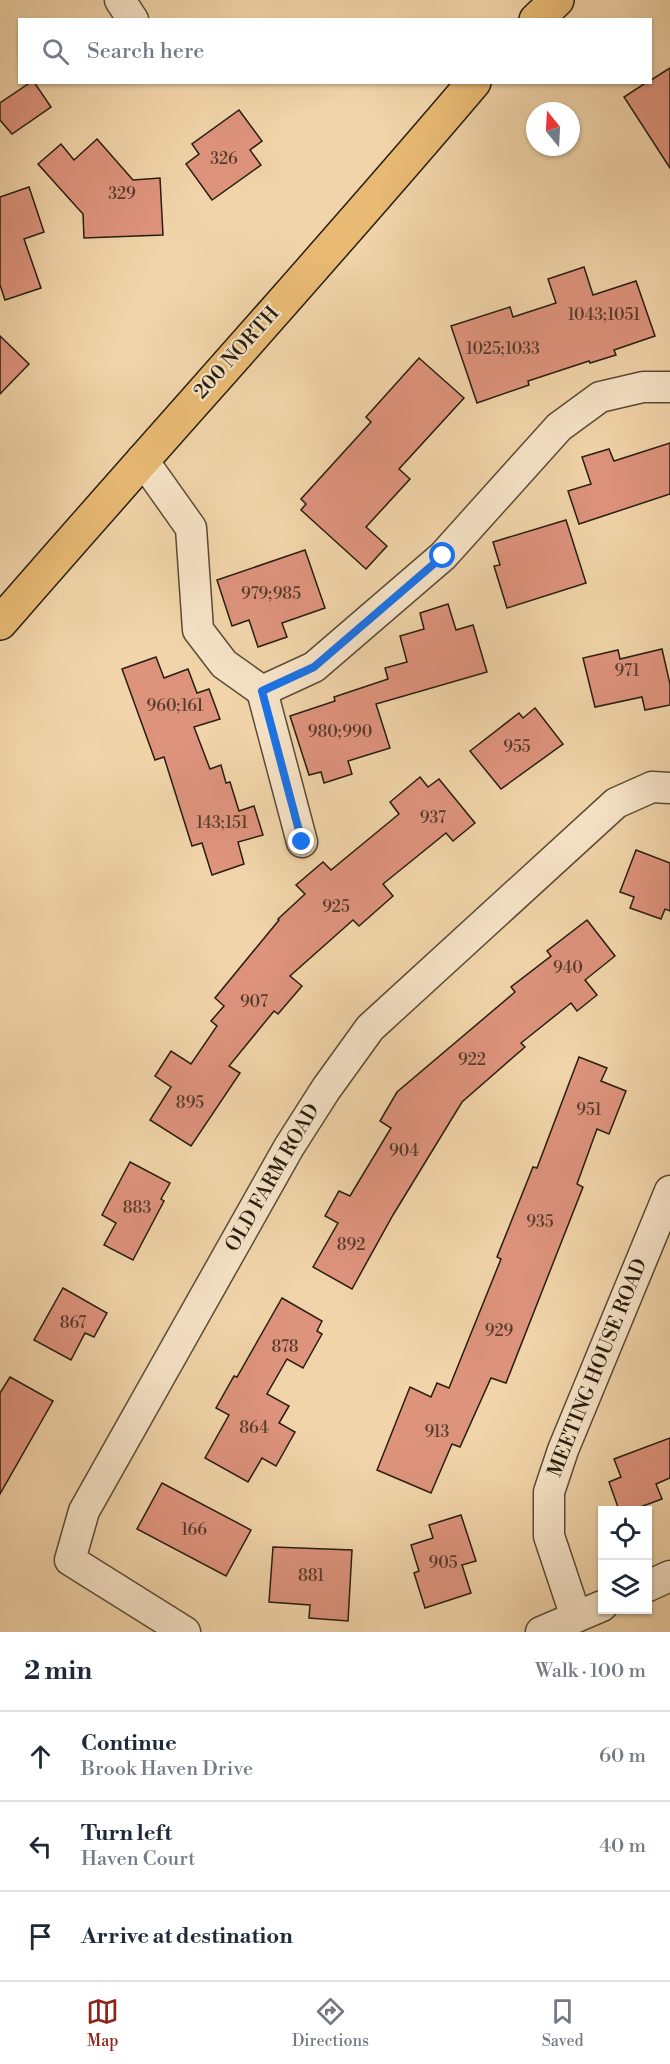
<!DOCTYPE html>
<html lang="en">
<head>
<meta charset="utf-8">
<style>
	body { margin:0; font-family:"Libre Bodoni",serif; background:#f6f6f7; color:#1f2937 }
	.controls { position:absolute; right:18px; bottom:18px; display:grid; overflow:hidden; border-radius:0px; box-shadow:0 2px 4px #0004 }
	.controls button { width:54px; height:54px; display:grid; place-items:center; padding:0; border:0; border-bottom:2px solid #e0e1e3; background:#fff; color:#1f2937; font:30px sans-serif }
	.compass { position:absolute; left:526px; top:102px; width:54px; height:54px; border-radius:50%; background:#fff; box-shadow:0 2px 4px #0004; rotate:342deg }
	.stop { position:absolute; width:18px; height:18px; margin:-14px; border:4px solid #1a73e8; border-radius:50%; background:#fff }
	.stop.end { background:#1a73e8; border-color:#fff; box-shadow:0 2px 6px #0008 }
	.list { margin:0; padding:0; list-style:none }
	h2 { display:flex; justify-content:space-between; align-items:center; height:78px; margin:0; padding:0 24px; font-size:26px }
	h2 small { font-size:20px; font-weight:400; color:#747a83 }
	.list li { display:grid; grid-template-columns:39px 1fr auto; gap:18px; align-items:center; box-sizing:border-box; height:90px; padding:0 24px; border-top:2px solid #e0e1e3 }
	.list b { display:block; font-size:22px; white-space:nowrap }
	.list p { margin:0; font-size:20px; white-space:nowrap; color:#747a83 }
	.list em { font-size:20px; font-style:normal; color:#747a83 }
	.icon { flex:none; width:33px; height:33px; fill:none; stroke:currentColor; stroke-width:2; stroke-linecap:round; stroke-linejoin:round }
	.map { position:relative; flex:none; width:670px; height:1632px; overflow:hidden }
	.search { position:absolute; background:#fff; box-shadow:0 2px 4px #0004; left:18px; right:18px; top:18px; height:66px; display:flex; align-items:center; gap:15px; box-sizing:border-box; padding:0 21px; border-radius:0px; color:#747a83; font-size:22px }
	.sheet { height:348px; background:#fff }
	nav { display:flex; justify-content:space-around; align-items:center; box-sizing:border-box; height:84px; border-top:2px solid #e0e1e3; background:#fff; font-size:16px; color:#747a83 }
	nav a { display:grid; justify-items:center; gap:3px }
	nav .on { color:#8f2418 }
	.map>svg:first-child { display:block }
	.building { fill:#de937d; stroke:#271e10; stroke-width:1.5 }
	.lines { fill:none; stroke-linecap:round; stroke-linejoin:round }
	.street-casing { stroke:#5a4c36; stroke-width:33 }
	.primary-casing { stroke:#271e10; stroke-width:36 }
	.street { stroke:#f6e3c7; stroke-width:30 }
	.primary { stroke:#e8ba74; stroke-width:33 }
	.route { stroke:#1a73e8; stroke-width:8 }
	.labels { text-anchor:middle; dominant-baseline:central; stroke-width:4.5; stroke-linejoin:round; paint-order:stroke }
	.number-label { font-size:16px; fill:#553b2b }
	.street-label { font-size:20px; fill:#271e10; stroke:#f6e3c7 }
</style>
</head>
<body>
<div class="map">
<svg width="670" height="1632" viewBox="0 0 670 1632">
	<rect width="100%" height="100%" fill="#f1d4a9"/>
	<filter id="stains"><feTurbulence type="fractalNoise" baseFrequency=".00333" numOctaves="4"/><feColorMatrix values="0 0 0 0 .2 0 0 0 0 .09 0 0 0 0 .02 0 0 0 .5 -.17"/></filter>
	<radialGradient id="worn" r=".72"><stop offset=".6" stop-color="#630" stop-opacity="0"/><stop offset="1" stop-color="#630" stop-opacity=".3"/></radialGradient>
	<g class="building">
		<path d="M670,68v100l-46,-71 23,-15h4v-2z"/>
		<path d="M31,82h3l17,25 -39,27 -12,-14v-17z"/>
		<path d="M239,110l23,31 -12,9 11,15 -49,35 -26,-36 13,-10 -7,-10z"/>
		<path d="M97,139l36,41 27,-2 3,57 -79,3 -1,-24 -45,-50 23,-20 13,16z"/>
		<path d="M29,187l15,45 -20,7 17,49 -36,12 -5,-15v-88z"/>
		<path d="M584,267l9,28 43,-14 19,55 -41,14 2,5 -26,8 -1,-2 -61,20 1,4 -52,18 -26,-77 59,-19 3,10 43,-14 -8,-24z"/>
		<path d="M0,336l29,28 -29,30z"/>
		<path d="M419,358l45,40 -65,71 11,10 -44,48 21,19 -21,23 -65,-59 5,-6 -5,-5 70,-77 -5,-5z"/>
		<path d="M670,443v51l-91,30 -11,-33 23,-7 -9,-27 27,-8 5,12z"/>
		<path d="M566,520l20,63 -79,25 -13,-42 6,-1 -7,-23z"/>
		<path d="M305,550l20,58 -43,15 5,14 -29,10 -9,-27 -17,6 -15,-46z"/>
		<path d="M448,604l8,26 17,-5 14,47 -111,32 14,44 -42,13 4,13 -28,9 -3,-11 -12,3 -19,-59 45,-15 -1,-4 54,-18 -3,-11 22,-6 -7,-26 24,-7 -4,-16z"/>
		<path d="M662,649l8,35v21l-25,5 -3,-13 -47,10 -12,-49 35,-8 2,9z"/>
		<path d="M156,657l8,21 24,-9 9,24 12,-4 11,30 -26,8 16,42 11,-4 5,18 4,-1 9,29 15,-5 9,29 -25,7 6,22 -32,11 -10,-32 -10,3 -28,-89 -9,3 -33,-91z"/>
		<path d="M535,708l28,36 -62,45 -31,-38 49,-38 4,5z"/>
		<path d="M420,777l8,10 11,-8 36,44 -22,18 -7,-8 -63,51 10,12 -34,30 -6,-6 -63,56 12,10 -24,28 -4,-3 -45,55 11,7 -49,73 -41,-26 21,-33 -16,-11 16,-25 20,13 26,-38 -6,-5 13,-15 -9,-8 64,-78 -1,-1 27,-25 -9,-9 27,-23 8,8 68,-56 -9,-12z"/>
		<path d="M636,850l34,13v48l-5,-2 -4,10 -31,-11 4,-11 -14,-5z"/>
		<path d="M587,920l28,36 -30,24 12,15 -20,16 -6,-8 -50,40 4,4 -63,55 -69,113 -41,74 -39,-22 25,-44 -13,-7 14,-25 11,5 41,-68 -11,-7 17,-29 118,-100 -4,-5 40,-31 -4,-5z"/>
		<path d="M579,1057l28,11 -6,13 25,10 -17,43 -12,-5 -20,55 6,3 -77,196 -15,-5 -31,69 -8,-3 -21,49 -54,-23 33,-83 21,10 6,-14 12,5 52,-129 -4,-2 36,-90 4,1z"/>
		<path d="M130,1162l40,21 -9,16 3,2 -31,59 -29,-15 12,-22 -14,-8z"/>
		<path d="M63,1288l44,25 -13,24 -9,-4 -14,27 -37,-20z"/>
		<path d="M282,1298l40,23 -5,10 5,3 -19,34 -16,-9 -20,35 22,12 -10,17 16,9 -19,34 -14,-8 -14,24 -43,-24 24,-43 -13,-7 18,-32 3,1z"/>
		<path d="M10,1377l43,24 -53,93v-101z"/>
		<path d="M670,1438v40l-14,6 6,15 -30,11h-13l-10,-28 12,-5 -7,-18z"/>
		<path d="M162,1483l89,47 -25,46 -89,-47z"/>
		<path d="M461,1515l15,46 -14,4 9,28 -46,15 -11,-35 5,-2 -8,-26 22,-7 -4,-13z"/>
		<path d="M273,1547l79,3 -4,71 -39,-3 1,-13 -41,-3z"/>
	</g>
	<g class="lines">
		<g class="street-casing">
			<g id="street">
				<path d="M120,0l13,20"/>
				<path d="M142,459l49,69 7,102 26,34 38,27 52,-24 129,-111 116,-129 41,-30 43,-10h27"/>
				<path d="M262,691l40,151"/>
				<path d="M648,1586l22,-10"/>
				<path d="M576,1617l-27,-81v-44l14,-42 107,-259"/>
				<path d="M185,1632l-115,-72 14,-49 205,-364 37,-58 44,-61 246,-225 36,-16 18,1"/>
				<path d="M541,1632l61,-26"/>
			</g>
		</g>
		<g class="primary-casing">
			<g id="primary">
				<path d="M536,20l21,-20"/>
				<path d="M0,623c157,-181 319,-358 474,-541"/>
			</g>
		</g>
		<use href="#street" class="street"/>
		<use href="#primary" class="primary"/>
	</g>
	<g class="lines">
		<path class="route" d="M302,842l-40,-151 52,-24 129,-111"/>
	</g>
	<g class="labels">
		<g class="number-label">
			<text x="224" y="159">326</text>
			<text x="122" y="194">329</text>
			<text x="604" y="315">1043;1051</text>
			<text x="503" y="349">1025;1033</text>
			<text x="271" y="594">979;985</text>
			<text x="627" y="671">971</text>
			<text x="175" y="706">960;161</text>
			<text x="340" y="732">980;990</text>
			<text x="517" y="747">955</text>
			<text x="433" y="818">937</text>
			<text x="222" y="823">143;151</text>
			<text x="336" y="907">925</text>
			<text x="568" y="968">940</text>
			<text x="254" y="1002">907</text>
			<text x="472" y="1060">922</text>
			<text x="190" y="1103">895</text>
			<text x="589" y="1110">951</text>
			<text x="404" y="1151">904</text>
			<text x="137" y="1208">883</text>
			<text x="540" y="1222">935</text>
			<text x="351" y="1245">892</text>
			<text x="73" y="1323">867</text>
			<text x="499" y="1331">929</text>
			<text x="285" y="1347">878</text>
			<text x="254" y="1428">864</text>
			<text x="437" y="1432">913</text>
			<text x="194" y="1530">166</text>
			<text x="443" y="1563">905</text>
			<text x="311" y="1576">881</text>
		</g>
		<g class="street-label">
			<text transform="translate(237 353) rotate(-48)">200 NORTH</text>
			<text transform="translate(273 1178) rotate(-60)">OLD FARM ROAD</text>
			<text transform="translate(598 1368) rotate(-68)">MEETING HOUSE ROAD</text>
		</g>
	</g>
	<rect width="100%" height="100%" filter="url(#stains)"/>
	<rect width="100%" height="100%" fill="url(#worn)"/>
</svg>
<div class="controls">
<button><svg class="icon" aria-label="locate" viewBox="0 0 24 24"><circle cx="12" cy="12" r="6"/><path d="M12 2v4M12 18v4M2 12h4M18 12h4"/></svg></button>
<button><svg class="icon" aria-label="layers" viewBox="0 0 24 24"><path d="M12 4l9 5-9 5-9-5zM3 14l9 5 9-5"/></svg></button>
</div>
<svg class="compass" viewBox="-18 -18 36 36"><path d="M0-13l5 13h-10z" fill="#e53935"/><path d="M0 13l5-13h-10z" fill="#747a83"/></svg>
<div class="stop" style="left:443px;top:556px"></div>
<div class="stop end" style="left:302px;top:842px"></div>
<div class="search"><svg class="icon" aria-label="search" viewBox="0 0 24 24"><circle cx="10" cy="10" r="6"/><path d="M15 15l6 6"/></svg>Search here</div>
</div>
<section class="sheet">
<h2>2 min<small>Walk · 100 m</small></h2>
<ul class="list">
<li><svg class="icon" aria-label="ahead" viewBox="0 0 24 24"><path d="M12 20V5M6 11l6-6 6 6"/></svg><div><b>Continue</b><p>Brook Haven Drive</p></div><em>60 m</em></li>
<li><svg class="icon" aria-label="left" viewBox="0 0 24 24"><path d="M17 20v-9H6M10 6l-5 5 5 5"/></svg><div><b>Turn left</b><p>Haven Court</p></div><em>40 m</em></li>
<li><svg class="icon" aria-label="arrive" viewBox="0 0 24 24"><path d="M6 21V4h12l-3 4 3 4H6"/></svg><div><b>Arrive at destination</b></div></li>
</ul>
</section>
<nav>
<a class="on"><svg class="icon" aria-label="map" viewBox="0 0 24 24"><path d="M3 6l6-2 6 2 6-2v14l-6 2-6-2-6 2zM9 4v14M15 6v14"/></svg>Map</a>
<a><svg class="icon" aria-label="directions" viewBox="0 0 24 24"><path d="M12 3l9 9-9 9-9-9zM9 14v-3h6M13 9l2 2-2 2"/></svg>Directions</a>
<a><svg class="icon" aria-label="saved" viewBox="0 0 24 24"><path d="M7 4h10v16l-5-4-5 4z"/></svg>Saved</a>
</nav>
</body>
</html>
